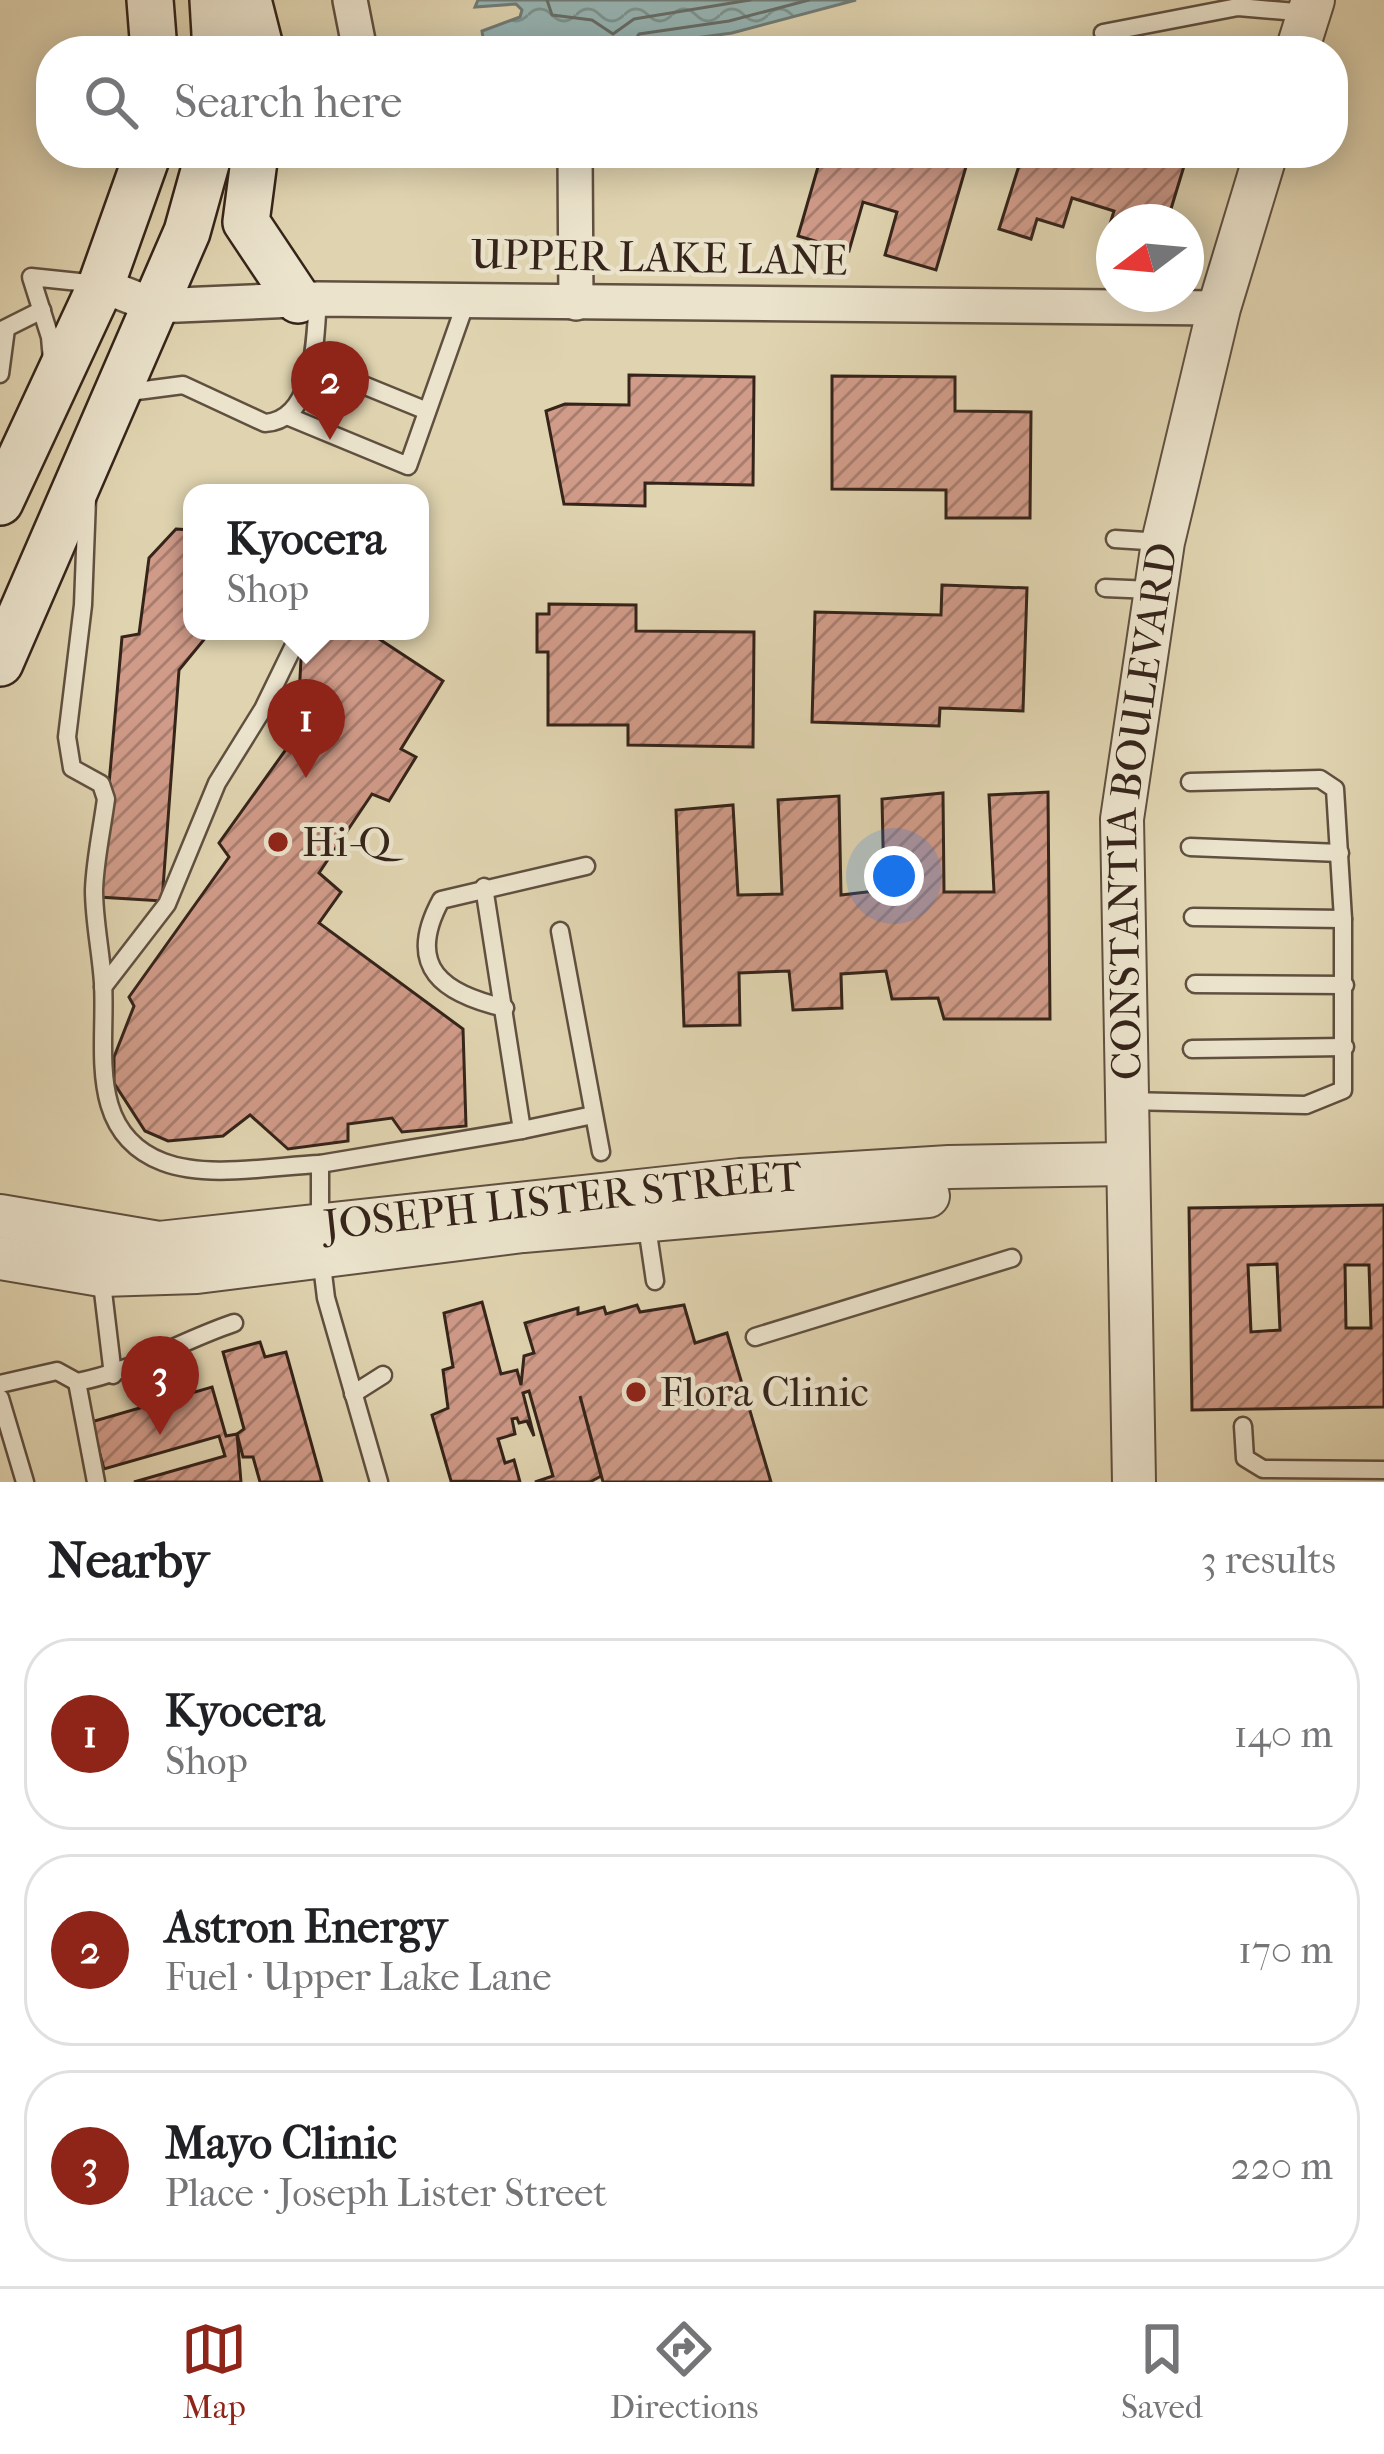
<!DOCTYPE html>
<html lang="en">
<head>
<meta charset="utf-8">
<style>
	body { margin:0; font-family:"IM FELL French Canon",serif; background:#f6f6f6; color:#202124 }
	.compass { position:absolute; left:1096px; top:204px; width:108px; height:108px; border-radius:50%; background:#fff; box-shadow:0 6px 30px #0003; rotate:254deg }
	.you { position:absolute; left:894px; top:876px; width:42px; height:42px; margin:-30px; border:9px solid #fff; border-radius:50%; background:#1a73e8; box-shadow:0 0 0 18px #1a73e833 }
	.badge { display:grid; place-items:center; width:78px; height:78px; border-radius:50%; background:#8f2418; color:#fff; font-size:39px; font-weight:700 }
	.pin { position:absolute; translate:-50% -99px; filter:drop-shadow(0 3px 6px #0008) }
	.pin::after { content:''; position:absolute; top:63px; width:42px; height:36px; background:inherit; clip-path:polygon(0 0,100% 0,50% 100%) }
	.popup { position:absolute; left:183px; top:484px; width:246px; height:156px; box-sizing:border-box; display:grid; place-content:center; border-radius:24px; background:#fff; filter:drop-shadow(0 3px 9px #0005); font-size:39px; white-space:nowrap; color:#757577 }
	.popup b { font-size:45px; color:#202124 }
	.popup::after { content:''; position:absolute; left:50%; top:100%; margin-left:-24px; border:24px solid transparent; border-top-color:#fff }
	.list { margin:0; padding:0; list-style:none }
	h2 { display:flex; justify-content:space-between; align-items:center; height:156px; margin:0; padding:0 48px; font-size:51px }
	h2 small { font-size:39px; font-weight:400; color:#757577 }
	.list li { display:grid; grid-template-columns:78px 1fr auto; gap:36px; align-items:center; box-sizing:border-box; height:192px; margin:0 24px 24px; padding:0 24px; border:3px solid #e0e0e0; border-radius:48px }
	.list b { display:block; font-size:45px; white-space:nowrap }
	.list p { margin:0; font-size:39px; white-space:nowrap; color:#757577 }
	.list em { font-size:39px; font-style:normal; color:#757577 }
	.icon { flex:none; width:66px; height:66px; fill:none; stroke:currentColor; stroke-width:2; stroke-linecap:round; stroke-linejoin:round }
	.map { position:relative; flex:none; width:1384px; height:1482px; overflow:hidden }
	.search { position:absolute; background:#fff; box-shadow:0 6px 30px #0003; left:36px; right:36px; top:36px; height:132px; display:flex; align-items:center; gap:30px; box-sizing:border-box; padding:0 42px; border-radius:48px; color:#757577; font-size:45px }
	.sheet { height:804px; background:#fff }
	nav { display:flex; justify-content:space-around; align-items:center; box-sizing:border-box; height:168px; border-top:3px solid #e0e0e0; background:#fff; font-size:33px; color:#757577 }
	nav a { display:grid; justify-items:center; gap:6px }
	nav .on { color:#8f2418 }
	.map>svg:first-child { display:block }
	.water { fill:url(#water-waves); stroke:#707c77; stroke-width:3 }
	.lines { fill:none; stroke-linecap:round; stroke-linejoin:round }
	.shore { stroke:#666d68; stroke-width:3 }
	.building { fill:url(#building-hatch); stroke:#35241a; stroke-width:3; fill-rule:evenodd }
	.service-casing { stroke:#605040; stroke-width:21 }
	.minor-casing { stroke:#605040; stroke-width:38 }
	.tertiary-casing { stroke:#605040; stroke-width:46 }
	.secondary-casing { stroke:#35241a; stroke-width:50 }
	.service { stroke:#ebe3cc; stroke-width:16 }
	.minor { stroke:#ebe3cc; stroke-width:33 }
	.tertiary { stroke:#ebe3cc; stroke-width:42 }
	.secondary { stroke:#ebe3cc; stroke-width:45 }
	.poi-dot { fill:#8f2418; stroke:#ebe3cc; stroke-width:4.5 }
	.labels { text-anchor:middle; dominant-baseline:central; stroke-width:9; stroke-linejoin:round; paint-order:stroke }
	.street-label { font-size:42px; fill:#35241a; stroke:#ebe3cc }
	.poi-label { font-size:42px; fill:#35241a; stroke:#ebe3cc; text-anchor:start }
</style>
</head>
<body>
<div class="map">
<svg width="1384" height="1482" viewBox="0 0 1384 1482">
	<defs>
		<pattern id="water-waves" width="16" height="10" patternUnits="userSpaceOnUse" patternTransform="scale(3)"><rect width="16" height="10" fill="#97b6b5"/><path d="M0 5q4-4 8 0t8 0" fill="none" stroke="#7c9492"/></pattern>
		<pattern id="building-hatch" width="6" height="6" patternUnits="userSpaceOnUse" patternTransform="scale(3)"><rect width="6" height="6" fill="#d09b89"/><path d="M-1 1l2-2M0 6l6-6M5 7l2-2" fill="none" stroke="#aa7e6f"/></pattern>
	</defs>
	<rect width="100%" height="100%" fill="#e0d4b0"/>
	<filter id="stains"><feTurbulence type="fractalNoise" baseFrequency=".00167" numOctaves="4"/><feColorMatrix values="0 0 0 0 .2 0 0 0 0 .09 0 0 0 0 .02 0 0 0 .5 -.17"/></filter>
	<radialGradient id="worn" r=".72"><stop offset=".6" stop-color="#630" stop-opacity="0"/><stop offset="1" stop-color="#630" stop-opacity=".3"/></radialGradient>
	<path class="water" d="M478,0h378l-124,33 -110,15 -139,-10 -1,-7 38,-14 2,-7 -6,-6 -41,3z"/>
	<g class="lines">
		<g class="shore">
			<path d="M547,0l5,15 40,5 21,14 21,-15 116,-19"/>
			<path d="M628,51l11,-17 90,-13 80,-21"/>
		</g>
	</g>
	<g class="building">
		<path d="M822,153h148l-34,117 -51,-15 12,-43 -34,-10 -14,49 -51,-15z"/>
		<path d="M1023,153h165l-21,69h-53v21l-9,-3 9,-29 -42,-13 -9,29 -26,-8 -6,20 -32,-10z"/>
		<path d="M629,375l125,2 -1,108 -108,-2v23l-81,-2 -18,-93 19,-7 64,1z"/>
		<path d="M832,376l123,1v34l76,1 -1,106h-84v-28l-114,-1z"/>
		<path d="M176,529l16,1v101h19l-32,39 -17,231 -63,-4 23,-260 17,-3 10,-76z"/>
		<path d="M942,585l85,3 -4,123 -83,-3 -1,18 -127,-4 3,-110 126,3z"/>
		<path d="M549,604l87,1v26l118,1 -1,115 -125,-2v-20h-80v-73h-11v-38h12z"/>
		<path d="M323,631h44l76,50 -42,68 15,8 -27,44 -17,-7 -53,79 22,19 -22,31 144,106 3,97 -64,6 -10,-14 -44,6v17l-60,8 -38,-34 -27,21 -55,5 -23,-10 -31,-48v-26l20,-51 -5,-9 100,-140 -10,-14 78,-109 4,-75z"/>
		<path d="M1048,792l2,227h-106l-6,-21 -46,1 -6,-28 -45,3 1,34 -49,2 -4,-39 -50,2 1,52 -56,1 -8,-216 57,-5 5,90 44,-1 -4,-94 61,-4 2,99 43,-5 -2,-91 61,-6 1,99h50l-5,-97z"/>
		<path d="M1384,1205v202l-192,3 -3,-202zM1277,1264l3,66 -29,2 -3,-67zM1345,1265h24l2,63h-25z"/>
		<path d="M482,1302l19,72 16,-4 4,15 3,-29 10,-3 -9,-30 53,-15v6l26,-7 2,7 31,-9 3,7 44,-7 11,38 32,-10 44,149h-168l-23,-86 21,80 -11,6h-55l18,-6 -24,-85 -6,2 11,43 -7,-15 -8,2 -2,-5 -5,1 3,15 -17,5 7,24 9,-3 6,22 -69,-1 -19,-66 16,-7 -5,-38 10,-3 -9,-54z"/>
		<path d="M260,1342l5,15 21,-5 36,130h-62l-7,-25h-10l-6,-23 7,-5 -21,-77z"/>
		<path d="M212,1387l14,49 11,-2 4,48h-107l91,-26 -6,-20 -115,33 -13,-47z"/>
	</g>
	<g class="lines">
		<g class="service-casing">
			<g id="service">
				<path d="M1103,33l135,-26 70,6"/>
				<path d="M0,331l42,-21"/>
				<path d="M52,360l-2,-23 -19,-60 67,7"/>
				<path d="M314,365l113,46"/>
				<path d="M0,374l6,-45"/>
				<path d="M122,393l61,-8 82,38c51,-3 50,-87 53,-124"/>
				<path d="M287,416l121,50 58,-164"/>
				<path d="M87,499l-4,106 -16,132 5,31 29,16 5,15c-4,30 -11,61 -12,91 0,31 7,62 9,93 4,63 -18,149 60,179 44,17 110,4 157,2v61"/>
				<path d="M1115,539l47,3"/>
				<path d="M1105,588l47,2"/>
				<path d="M1190,847l150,6"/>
				<path d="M1193,917l150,2"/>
				<path d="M560,931l41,221"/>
				<path d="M1195,984l150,1"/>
				<path d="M103,987l64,-83 50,-121 46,-74 38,-78"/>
				<path d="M505,1008c-61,-14 -101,-40 -64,-108l145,-34"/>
				<path d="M1192,1049l153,-2"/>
				<path d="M1126,1101l180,4 37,-15v-171l-8,-130 -15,-10 -130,3"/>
				<path d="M522,1130l71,-15"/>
				<path d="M320,1164l202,-34 -38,-243"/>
				<path d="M646,1220l9,61"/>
				<path d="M321,1257l5,41 53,184"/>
				<path d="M101,1275l12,100"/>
				<path d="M755,1337l257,-79"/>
				<path d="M77,1382l19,100"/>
				<path d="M0,1384l57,-13 20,11c55,-10 103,-41 157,-59"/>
				<path d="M353,1394l30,-19"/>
				<path d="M0,1398l25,84"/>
				<path d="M1243,1426l2,32 18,11 121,1"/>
			</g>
		</g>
		<g class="minor-casing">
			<g id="minor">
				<path d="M350,0l10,51"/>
				<path d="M575,153l1,150"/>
				<path d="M101,285l54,21 163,-7 901,9"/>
			</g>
		</g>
		<g class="tertiary-casing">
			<g id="tertiary">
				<path d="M1297,51l16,-51"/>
				<path id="s1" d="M0,1216l159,27 581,-63 209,-13 177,-3"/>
				<path d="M0,1258l101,17 96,-3 326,-41 405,-35"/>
				<path id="s2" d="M1134,1482l-12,-663 41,-277 56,-234 47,-155"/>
			</g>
		</g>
		<g class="secondary-casing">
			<g id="secondary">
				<path d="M150,0l4,51"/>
				<path d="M213,0l3,51"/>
				<path d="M248,0l13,51"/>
				<path d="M255,153l-9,69 52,78"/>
				<path d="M0,502l101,-217 47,-132"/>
				<path d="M0,663l187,-431 22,-79"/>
			</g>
		</g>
		<use href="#service" class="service"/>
		<use href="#minor" class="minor"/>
		<use href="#tertiary" class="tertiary"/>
		<use href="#secondary" class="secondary"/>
	</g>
	<g class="poi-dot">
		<circle cx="278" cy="842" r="12"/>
		<circle cx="636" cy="1392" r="12"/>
	</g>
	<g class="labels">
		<g class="street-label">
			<text transform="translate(659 258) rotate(1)">UPPER LAKE LANE</text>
			<text stroke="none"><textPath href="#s2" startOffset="672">CONSTANTIA BOULEVARD</textPath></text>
			<text stroke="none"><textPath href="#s1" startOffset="567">JOSEPH LISTER STREET</textPath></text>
		</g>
		<g class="poi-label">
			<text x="302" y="842">Hi-Q</text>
			<text x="660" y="1392">Flora Clinic</text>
		</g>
	</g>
	<rect width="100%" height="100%" filter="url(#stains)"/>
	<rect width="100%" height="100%" fill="url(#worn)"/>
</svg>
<svg class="compass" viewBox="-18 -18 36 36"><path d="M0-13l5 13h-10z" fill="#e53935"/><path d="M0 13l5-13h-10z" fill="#757577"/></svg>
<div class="you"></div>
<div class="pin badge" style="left:306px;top:778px">1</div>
<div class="popup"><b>Kyocera</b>Shop</div>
<div class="pin badge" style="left:330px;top:440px">2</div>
<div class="pin badge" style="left:160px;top:1435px">3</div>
<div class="search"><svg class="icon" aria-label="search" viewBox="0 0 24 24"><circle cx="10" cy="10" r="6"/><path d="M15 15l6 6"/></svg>Search here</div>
</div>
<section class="sheet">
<h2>Nearby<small>3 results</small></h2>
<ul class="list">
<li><span class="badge">1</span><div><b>Kyocera</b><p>Shop</p></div><em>140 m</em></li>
<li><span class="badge">2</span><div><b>Astron Energy</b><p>Fuel · Upper Lake Lane</p></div><em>170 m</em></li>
<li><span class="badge">3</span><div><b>Mayo Clinic</b><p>Place · Joseph Lister Street</p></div><em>220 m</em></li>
</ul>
</section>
<nav>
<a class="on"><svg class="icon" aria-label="map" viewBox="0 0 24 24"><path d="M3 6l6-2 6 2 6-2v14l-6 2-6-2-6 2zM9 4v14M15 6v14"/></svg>Map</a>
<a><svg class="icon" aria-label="directions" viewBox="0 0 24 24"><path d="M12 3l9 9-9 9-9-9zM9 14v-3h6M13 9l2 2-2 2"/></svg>Directions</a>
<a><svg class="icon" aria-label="saved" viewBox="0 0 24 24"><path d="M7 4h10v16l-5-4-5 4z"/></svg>Saved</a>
</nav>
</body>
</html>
